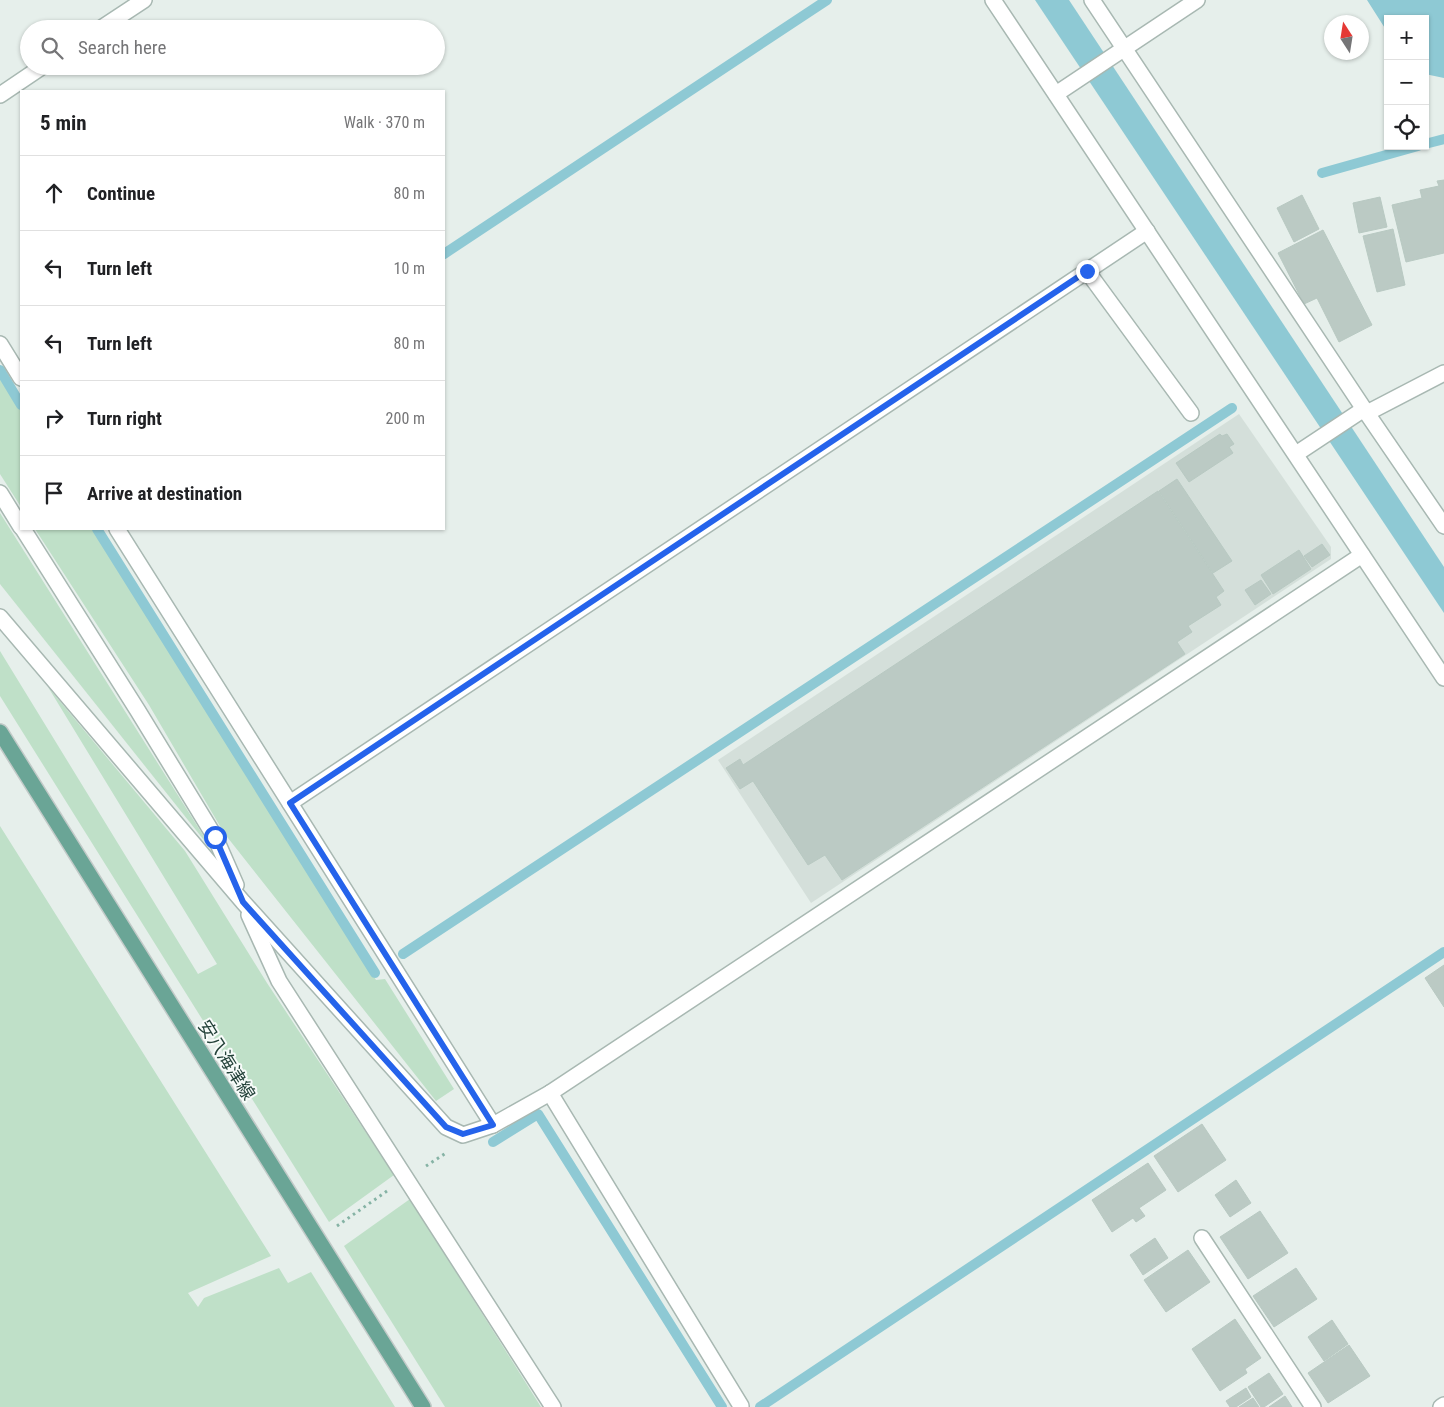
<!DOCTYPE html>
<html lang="en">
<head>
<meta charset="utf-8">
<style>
	body { margin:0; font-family:"Roboto Condensed","Noto Sans JP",sans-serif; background:#f6f6f6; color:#202124 }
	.controls { position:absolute; right:15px; top:15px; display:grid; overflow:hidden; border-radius:0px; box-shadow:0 1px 4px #0004 }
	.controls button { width:45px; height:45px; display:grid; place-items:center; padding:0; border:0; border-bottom:1px solid #e0e0e0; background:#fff; color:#202124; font:25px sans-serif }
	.compass { position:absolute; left:1324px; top:15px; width:45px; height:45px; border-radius:50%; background:#fff; box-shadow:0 1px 4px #0004; rotate:348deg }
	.stop { position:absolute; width:15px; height:15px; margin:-11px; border:4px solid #2563eb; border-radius:50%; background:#fff }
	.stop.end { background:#2563eb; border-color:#fff; box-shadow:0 1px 5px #0008 }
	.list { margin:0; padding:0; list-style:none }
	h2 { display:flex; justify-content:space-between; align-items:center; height:65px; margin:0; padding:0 20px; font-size:21px }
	h2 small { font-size:16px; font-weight:400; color:#757577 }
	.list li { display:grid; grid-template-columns:32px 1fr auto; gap:15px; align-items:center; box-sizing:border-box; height:75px; padding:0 20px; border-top:1px solid #e0e0e0 }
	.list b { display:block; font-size:19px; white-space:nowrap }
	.list em { font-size:16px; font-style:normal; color:#757577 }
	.icon { flex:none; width:28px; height:28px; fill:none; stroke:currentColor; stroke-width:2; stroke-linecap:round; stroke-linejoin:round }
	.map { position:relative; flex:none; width:1444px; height:1407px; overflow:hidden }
	.search { position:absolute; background:#fff; box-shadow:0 1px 4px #0004; left:20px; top:20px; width:425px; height:55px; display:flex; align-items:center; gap:12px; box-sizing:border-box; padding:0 18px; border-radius:28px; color:#757577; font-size:19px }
	.panel { position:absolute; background:#fff; box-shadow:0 1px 4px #0004; left:20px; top:90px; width:425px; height:440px; border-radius:0px }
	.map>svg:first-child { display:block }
	.built { fill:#d4dfda }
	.green { fill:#bfe0c8 }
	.water { fill:#8ec9d4 }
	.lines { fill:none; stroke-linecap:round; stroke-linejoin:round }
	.stream { stroke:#8ec9d4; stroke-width:10 }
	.building { fill:#bbcac4; stroke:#b8c9c2 }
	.minor-casing { stroke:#a8b8b2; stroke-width:18 }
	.major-casing { stroke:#c2cac8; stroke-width:18 }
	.path { stroke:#86b3a5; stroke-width:3; stroke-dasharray:2.5 4; stroke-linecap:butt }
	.minor { stroke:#fff; stroke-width:15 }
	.major { stroke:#6aa596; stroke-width:15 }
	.route { stroke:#2563eb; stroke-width:6 }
	.labels { text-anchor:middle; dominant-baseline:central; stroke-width:4; stroke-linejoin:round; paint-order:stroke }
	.street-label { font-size:18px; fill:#24423a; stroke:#f7fbf9 }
</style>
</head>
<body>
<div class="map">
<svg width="1444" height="1407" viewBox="0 0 1444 1407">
	<rect width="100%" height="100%" fill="#e6efeb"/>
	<path class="built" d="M1239,414l92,133v12l-520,344 -93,-143z"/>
	<g class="green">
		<path d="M0,377l21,34v96l-21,-33z"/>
		<path d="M0,513l215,341 -215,-270z"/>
		<path d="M35,529h59l282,451 9,-1 69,110 -18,12 -212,-268 -75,-128z"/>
		<path d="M0,651l198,323 19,-10 -169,-277 137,164 82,132 127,192 -65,47 -329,-526z"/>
		<path d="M0,826l271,430 -83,37 10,14 6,-9 75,-30 9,15 23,-11 84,135h-395z"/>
		<path d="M410,1199l131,208h-96l-101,-161z"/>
	</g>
	<g class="water">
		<path d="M1035,0h34l375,567v46z"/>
		<path d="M1367,0h77v78l-19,-4v-55h-37v14z"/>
	</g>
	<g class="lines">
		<g class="stream">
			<path d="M1425,144l19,-5"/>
			<path d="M1322,173l96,-27"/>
			<path d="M444,254l383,-254"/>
			<path d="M0,370l21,35"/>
			<path d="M97,529l278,444"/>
			<path d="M403,954l829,-546"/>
			<path d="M493,1142l45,-28 184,293"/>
			<path d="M760,1407l684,-455"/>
		</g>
	</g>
	<g class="building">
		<path d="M1444,180v73l-38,9 -14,-57 30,-7 -2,-8 19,-4 -2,-5z"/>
		<path d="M1302,195l17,34 -25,13 -17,-34z"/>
		<path d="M1380,197l7,30 -28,6 -6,-30z"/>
		<path d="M1393,229l12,56 -28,7 -14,-56z"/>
		<path d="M1323,230l49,95 -33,17 -22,-44 -13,6 -26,-51z"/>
		<path d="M1220,434l2,2 5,-2 7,10 -5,3 4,6 -44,29 -13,-19z"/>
		<path d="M1177,479l55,82 -19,12 -54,-82z"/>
		<path d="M1158,491l66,100 -8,6 5,8 -33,21 4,6 -15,10 8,12 -343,226 -17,-25 -17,10 -55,-84 -13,8 -14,-21 14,-9 3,6z"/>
		<path d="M1322,544l8,11 -18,12 -8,-11z"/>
		<path d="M1299,550l12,19 -38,25 -12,-19z"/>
		<path d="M1261,580l10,14 -16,11 -10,-15z"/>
		<path d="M1444,965v42l-19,-29z"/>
		<path d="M1202,1124l24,36 -48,32 -24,-36z"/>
		<path d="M1148,1163l18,27 -27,18 6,8 -9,6 -3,-4 -21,14 -20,-32z"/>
		<path d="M1236,1180l15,23 -21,14 -15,-22z"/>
		<path d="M1260,1211l28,42 -40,26 -28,-42z"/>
		<path d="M1155,1238l13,20 -25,17 -13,-20z"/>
		<path d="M1188,1250l22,32 -44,30 -22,-32z"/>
		<path d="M1296,1268l21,31 -43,28 -21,-31z"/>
		<path d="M1235,1319l26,39 -16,11 2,4 -27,18 -28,-42z"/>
		<path d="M1332,1320l16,24 -24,17 -16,-24z"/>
		<path d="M1349,1345l21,31 -42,27 -20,-30z"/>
		<path d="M1269,1373l14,21 -19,13h-3l-13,-20z"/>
		<path d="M1246,1388l5,9 -15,10h-6l-4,-6z"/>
		<path d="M1285,1396l7,11h-23z"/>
		<path d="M1253,1398l6,9h-20z"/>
	</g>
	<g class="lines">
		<g class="minor-casing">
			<g id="minor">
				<path d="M993,0l451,678"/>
				<path d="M1092,0l272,409 80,117"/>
				<path d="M100,29l44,-29"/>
				<path d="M1056,94l141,-94"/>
				<path d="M0,95l43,-29"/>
				<path d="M1087,271l104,142"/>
				<path d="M0,344l21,34"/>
				<path d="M1367,413l77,-40"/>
				<path d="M1296,454l68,-45"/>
				<path d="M0,493l21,34"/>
				<path d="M23,529l115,182 77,126 21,48"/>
				<path d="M117,529l376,596"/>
				<path d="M0,617l243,285 203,225 17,8 30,-10 57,-32 812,-538"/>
				<path d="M290,803l857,-572"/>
				<path d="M249,915l30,66 274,426"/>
				<path d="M550,1093l191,313"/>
				<path d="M1202,1238l111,169"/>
				<path d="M1441,1407l3,-2"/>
			</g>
		</g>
		<g class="major-casing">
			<path id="major" d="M0,732l423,675"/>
		</g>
		<g class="path">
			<path d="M426,1166l20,-13"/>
			<path d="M337,1226l50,-35"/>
		</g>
		<use href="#minor" class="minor"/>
		<use href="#major" class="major"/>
	</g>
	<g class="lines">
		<path class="route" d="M215,837l28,65 203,225 17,7 30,-9 -203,-322 797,-532"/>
	</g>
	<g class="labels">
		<g class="street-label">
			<text transform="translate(227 1060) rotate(58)">安八海津線</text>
		</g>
	</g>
</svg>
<div class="controls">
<button>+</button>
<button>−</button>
<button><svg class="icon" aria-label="locate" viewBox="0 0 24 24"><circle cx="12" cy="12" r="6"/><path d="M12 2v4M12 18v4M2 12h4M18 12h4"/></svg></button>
</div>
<svg class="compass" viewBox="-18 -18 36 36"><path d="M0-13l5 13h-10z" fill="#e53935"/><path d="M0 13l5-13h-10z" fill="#757577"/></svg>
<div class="stop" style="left:215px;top:837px"></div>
<div class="stop end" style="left:1087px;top:271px"></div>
<div class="search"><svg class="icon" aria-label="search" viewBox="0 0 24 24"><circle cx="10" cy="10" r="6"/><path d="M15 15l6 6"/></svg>Search here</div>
<section class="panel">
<h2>5 min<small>Walk · 370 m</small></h2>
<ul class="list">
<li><svg class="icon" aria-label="ahead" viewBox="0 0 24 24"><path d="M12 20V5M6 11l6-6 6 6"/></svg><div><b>Continue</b></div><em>80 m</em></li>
<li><svg class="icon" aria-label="left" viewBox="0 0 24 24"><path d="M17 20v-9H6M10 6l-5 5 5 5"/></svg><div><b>Turn left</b></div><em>10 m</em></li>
<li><svg class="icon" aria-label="left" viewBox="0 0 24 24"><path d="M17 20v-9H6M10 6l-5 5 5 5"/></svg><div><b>Turn left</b></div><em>80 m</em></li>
<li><svg class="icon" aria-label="right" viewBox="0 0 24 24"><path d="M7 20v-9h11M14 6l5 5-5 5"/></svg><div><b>Turn right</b></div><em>200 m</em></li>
<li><svg class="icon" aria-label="arrive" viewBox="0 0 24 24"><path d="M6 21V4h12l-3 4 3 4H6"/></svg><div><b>Arrive at destination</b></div></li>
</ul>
</section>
</div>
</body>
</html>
